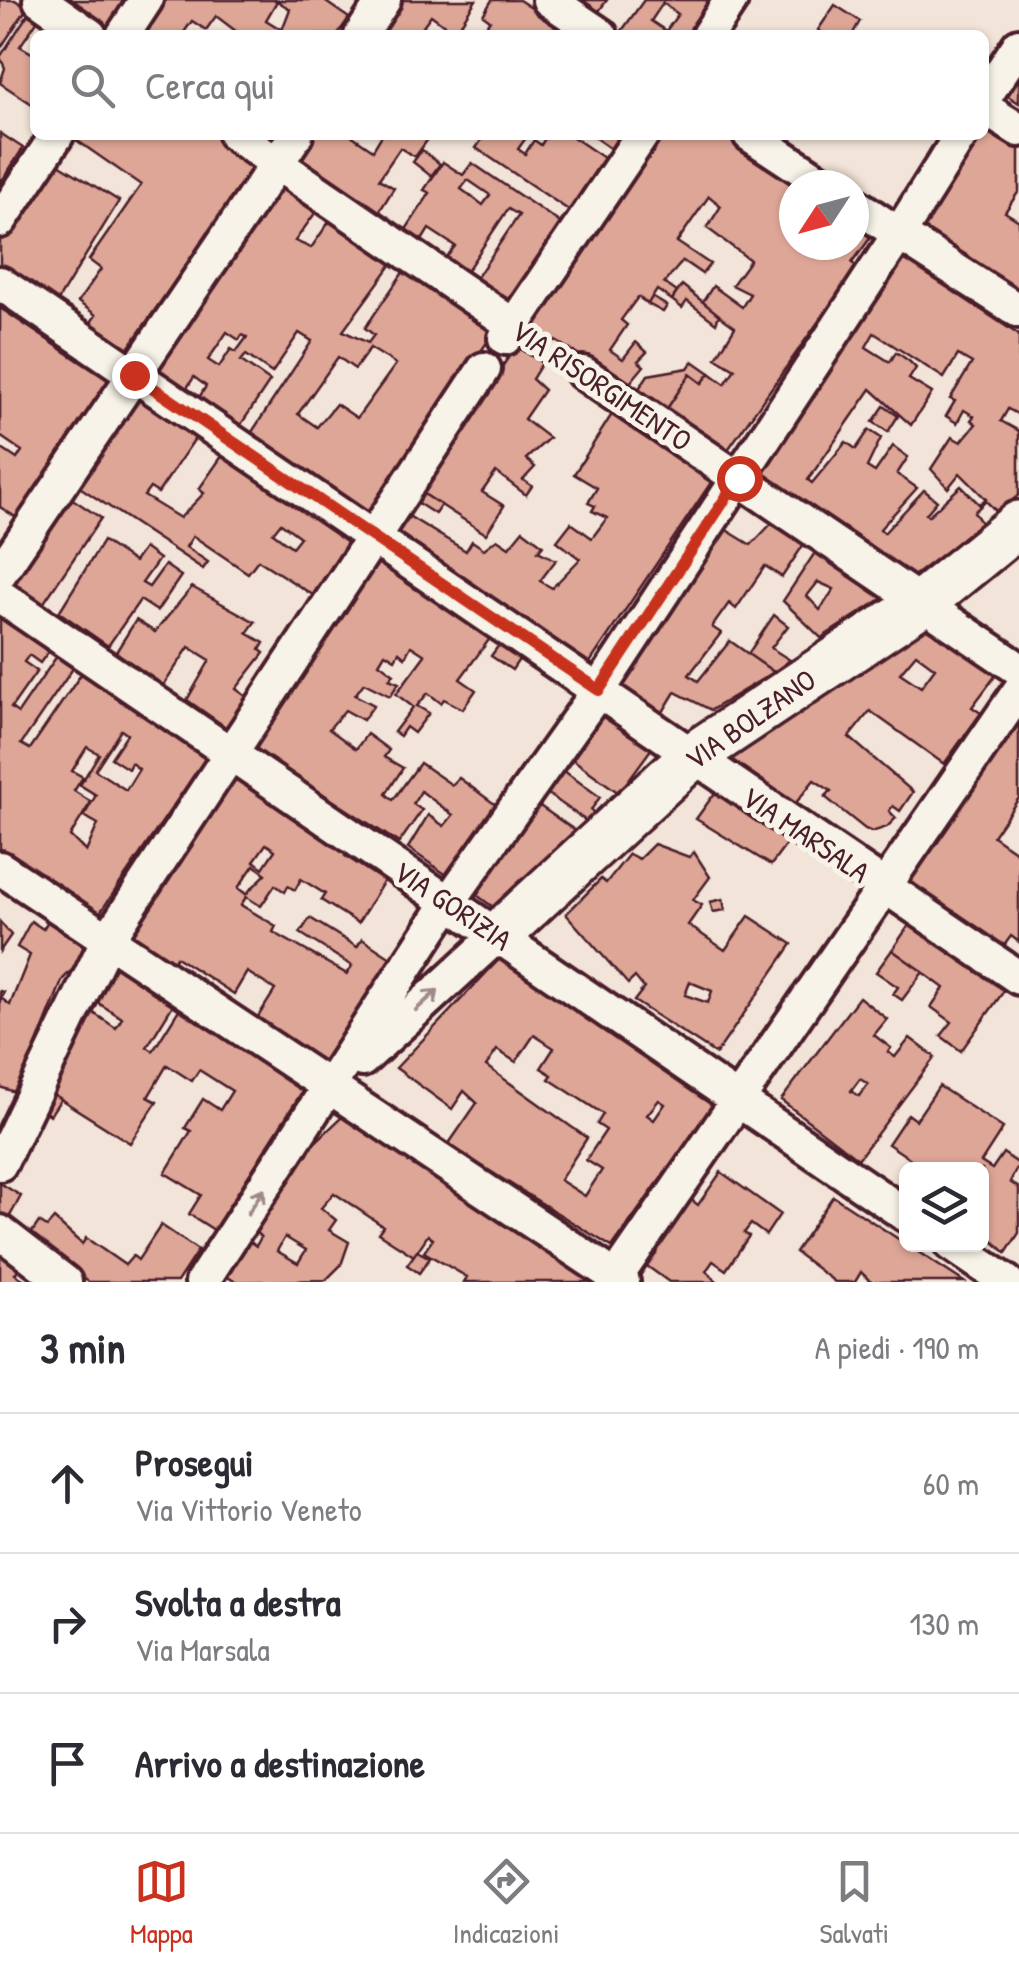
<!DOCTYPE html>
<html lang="it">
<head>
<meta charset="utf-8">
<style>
	body { margin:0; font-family:"Patrick Hand",sans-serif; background:#f7f7f7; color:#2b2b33 }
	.controls { position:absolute; right:30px; bottom:30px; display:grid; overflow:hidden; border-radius:15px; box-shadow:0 2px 8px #0004 }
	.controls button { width:90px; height:90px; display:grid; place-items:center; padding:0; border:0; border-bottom:2px solid #e1e1e2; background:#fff; color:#2b2b33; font:50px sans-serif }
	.compass { position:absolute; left:779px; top:170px; width:90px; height:90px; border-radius:50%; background:#fff; box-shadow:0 2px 8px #0004; rotate:234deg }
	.stop { position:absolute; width:30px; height:30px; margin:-22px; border:8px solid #c8321e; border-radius:50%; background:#fff }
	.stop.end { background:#c8321e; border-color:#fff; box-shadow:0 2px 10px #0008 }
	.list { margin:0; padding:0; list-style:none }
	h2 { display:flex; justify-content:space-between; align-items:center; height:130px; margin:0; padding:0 40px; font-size:42px }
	h2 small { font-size:32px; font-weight:400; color:#7c7c81 }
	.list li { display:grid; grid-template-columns:65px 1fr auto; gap:30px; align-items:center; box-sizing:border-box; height:140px; padding:0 40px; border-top:2px solid #e1e1e2 }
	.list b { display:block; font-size:38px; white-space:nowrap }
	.list p { margin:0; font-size:32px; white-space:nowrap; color:#7c7c81 }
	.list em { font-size:32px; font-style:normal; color:#7c7c81 }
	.icon { flex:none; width:55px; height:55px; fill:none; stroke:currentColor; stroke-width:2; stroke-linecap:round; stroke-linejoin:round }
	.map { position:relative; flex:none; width:1019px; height:1282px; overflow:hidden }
	.search { position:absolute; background:#fff; box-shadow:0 2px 8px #0004; left:30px; right:30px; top:30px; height:110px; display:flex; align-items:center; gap:25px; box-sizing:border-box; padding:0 35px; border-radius:15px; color:#7c7c81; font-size:38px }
	.sheet { height:550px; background:#fff }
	nav { display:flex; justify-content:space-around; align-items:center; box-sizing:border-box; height:140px; border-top:2px solid #e1e1e2; background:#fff; font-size:28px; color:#7c7c81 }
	nav a { display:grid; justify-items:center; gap:5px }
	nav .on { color:#c8321e }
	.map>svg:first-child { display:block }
	.building { fill:#dea696; stroke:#4a1f2b; stroke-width:2.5; fill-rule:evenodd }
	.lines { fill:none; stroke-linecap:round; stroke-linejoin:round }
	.street-casing { stroke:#4a1f2b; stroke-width:40 }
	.secondary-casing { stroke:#4a1f2b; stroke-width:52 }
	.path { stroke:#4a1f2b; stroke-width:5; stroke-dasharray:2.5 8; stroke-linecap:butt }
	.street { stroke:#f7f3e8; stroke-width:32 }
	.secondary { stroke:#f7f3e8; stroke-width:45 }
	.oneway { stroke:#a0898a }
	.route { stroke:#c8321e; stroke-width:12 }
	.labels { text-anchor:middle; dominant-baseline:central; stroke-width:10; stroke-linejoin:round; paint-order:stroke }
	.street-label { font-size:30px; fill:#4a1f2b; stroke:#f7f3e8 }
</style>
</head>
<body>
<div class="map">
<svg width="1019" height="1282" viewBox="0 0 1019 1282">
	<rect width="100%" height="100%" fill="#f2e4d8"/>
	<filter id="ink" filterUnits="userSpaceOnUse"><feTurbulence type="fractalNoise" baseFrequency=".01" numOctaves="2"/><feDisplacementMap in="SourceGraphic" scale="20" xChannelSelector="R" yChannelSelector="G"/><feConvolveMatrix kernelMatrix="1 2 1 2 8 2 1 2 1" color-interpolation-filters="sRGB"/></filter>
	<g filter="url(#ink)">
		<g class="building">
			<path d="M0,0h15l12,8 -27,41z"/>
			<path d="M69,0h58l-18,27z"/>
			<path d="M162,0h161l26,18 -12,17h-96l-25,-19 -10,14 -14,-9 -10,14h-44zM277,1l13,8 -8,21 -16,-10z"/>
			<path d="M395,0h81l-21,33 -24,-18 -8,11 12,9h-43l-14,-9z"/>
			<path d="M492,0h27l54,35h-93l10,-15 -7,-5z"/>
			<path d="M573,0h34l-11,15z"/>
			<path d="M644,0h67l-24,35h-61l-5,-3zM663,3l15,11 -12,17 -15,-10z"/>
			<path d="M835,5l25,16 -8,14h-27l-7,-5z"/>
			<path d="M28,14l10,6 -18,26 15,9v51l-35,-23 5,-15 -5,-11z"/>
			<path d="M1019,68v35l-16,-10z"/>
			<path d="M984,122l35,20v49l-14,21 14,9v76l-109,-70 65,-92h9z"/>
			<path d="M0,133l23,15 -23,36z"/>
			<path d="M69,135h146l42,29 -133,190 -37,-26 9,-13 -18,-13 23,-33 -12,-9 52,-75z"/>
			<path d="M307,135h44l22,15 9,-15h49l-16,22 -15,-9 -21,31 15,9 -15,24 -88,-54z"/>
			<path d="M485,135h43l-10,14 7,5 9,-14 7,5 6,-10h23l40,27 -40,49 -94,-63z"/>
			<path d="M591,135h30l-10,14z"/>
			<path d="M651,135h76l73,50h-6v60h60v-24l19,13 -21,29 5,4 -130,184 -61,-41 24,-36 12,9 8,-10 15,11 10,-15 -19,-11 19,-31 -33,-24 11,-17 29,21 8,-13 -18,-9 18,-25 -43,-32 14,-22 -12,-10 -32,46 33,22 -8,10 -19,-13 -19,22 13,9 -5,8 -15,-10 -9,14 -10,-7 -17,23 6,5 -17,25 13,9 13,-17 11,10 -9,9 6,5 -15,18 -104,-61z"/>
			<path d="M422,150l18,14 -9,12 -18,-14z"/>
			<path d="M49,158l70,43 -65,106 -54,-34v-35z"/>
			<path d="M443,162l20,13 9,-12 90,61 -53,79 -34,-23 44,-65 -11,-6 -42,63 -20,-14 9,-12 -26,-17 -8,13 -16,-11 25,-38 -6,-3zM468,180l22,15 -7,10 -22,-16z"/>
			<path d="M277,179l41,30 -23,32 16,7 20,-29 63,42 -51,70 25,12 6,-8 -9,-7 41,-60 91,60 -130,187 -117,-80 62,-94 -13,-8 -27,40 -26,-18 -5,6 29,20 -32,48 -42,-26 10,-17 -12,-9 -9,14 -34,-21zM227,332l12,8 3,-5 5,2 -11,15 -5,-3 -12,18 -11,-7zM370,348l26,16 -39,54 -21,-14 -19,23 -19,-13 40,-57 17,12z"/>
			<path d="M900,256l119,79v80l-11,-6 -7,12 18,10v64l-22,17 -11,-11 -12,11 8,12 -71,54 -158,-109zM874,333l70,45 14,-23 14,8 -22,36 5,2 -9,15 11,7 7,-13 10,6 -3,4 5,4 -15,18 -9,-5 -21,32 17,19 12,-15 26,26 -7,5 -18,-18 -33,30 -2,-2 11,-13 -13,-11 -40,43 -4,-4 37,-41 -20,-14 11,-17 -15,-11 -18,26 -8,-5 14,-29 -12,-8 -13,19 -10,-7 -34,41 -4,-3 63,-91 40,36 21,-32 -23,-14 7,-11 -7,-7 -13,-9 -6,10 -24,-15z"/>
			<path d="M682,285l37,30 -3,8 -29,-22 -5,7 -10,-8z"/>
			<path d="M652,297l15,9 -4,6 -15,-8z"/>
			<path d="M0,308l109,73 -92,137 -17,-11v-55l2,-3 15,10 5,-8 -22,-15z"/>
			<path d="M516,346l26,17 -10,16 12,11 -20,29 25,19 -23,21 9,8 -12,13 9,6 -6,9 -30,-23 -14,20 22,14 -18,28 -67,-43z"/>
			<path d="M693,361l17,12 -8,10 -12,-9 -24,36 -28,-20 10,-15 40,-7z"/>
			<path d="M135,395l61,42 -38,56 -8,-5 -6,8 36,22 24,-25 -5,-4 23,-33 128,84 -37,55 -55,-35 -10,13 -55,-37 -7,11 22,15 -5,7 -128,-85zM281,523l19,14 -8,10 -19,-14z"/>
			<path d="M884,406l14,10 -10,16 -15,-10z"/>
			<path d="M614,411l102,64 -127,189 -197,-132 13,-18 61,37 6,-10 12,8 13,-10 12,8 14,-17 20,15 -5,6 18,9 -16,21 12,7 28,-29 -23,-18 14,-18 21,15 15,-20 -15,-7 3,-5 -7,-3 9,-15 -23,-14z"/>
			<path d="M419,491l22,14 -6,9 -22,-14z"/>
			<path d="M68,496l33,22 -58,86 -33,-21z"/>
			<path d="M715,523l36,22 20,-21 15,9 3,-5 17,13 -24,36 -17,-11 -29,43 -7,-6 -17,24 9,6 -32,42 9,6 32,-40 44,31 -63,38 -36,-18 -15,25 -49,-34z"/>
			<path d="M103,541l31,21 10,-14 15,11 -17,24 7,4 16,-22 16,11 -24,35 -17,-11 -32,46 -49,-34z"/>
			<path d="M818,548l68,48 -65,42 -38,-37zM818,582l16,7 -14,21 -13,-14z"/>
			<path d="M375,558l116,79 -31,42 16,11 -13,19 -19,-10 -3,4 -13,-10 -11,13 12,7 -15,20 -8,-6 -6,9 -6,-4 19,-25 -17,-13 29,-39 -14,-9 -6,11 -6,-5 -4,7 -10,-6 -6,10 15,11 -5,5 10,4 -9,13 -26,-13 -9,12 19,10 -11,15 -18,-10 -16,19 27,20 11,-15 22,16 -5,7 19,11 -17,26 7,6 27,-37 32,22 7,-7 37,27 -48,71 -40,-28 20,-33 16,11 9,-11 -32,-24 -8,13 9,6 -23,33 -150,-97z"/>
			<path d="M192,587l63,35 -8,11 17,10 -4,7 4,3 -28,36 11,8 -20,31 -40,-28 23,-40 -21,-13 -26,39 -47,-34 20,-32 19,12z"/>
			<path d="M0,613l51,35 -11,15 -11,-8 -5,7 13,9 -26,37 7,5 41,-60 17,11 -55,80 9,5 54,-79 124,85 -113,165 -95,-65zM121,730l6,4 -16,24 17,11 3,-6 8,6 -13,21 -31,-20zM87,747l12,7 -19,31 16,10 -12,21 14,8 -12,28 -16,-16 21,-34 -17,-11 9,-14 -11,-6z"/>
			<path d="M774,615l14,11 -17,22 19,12 -16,12 -26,-18z"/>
			<path d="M920,621l76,54 -24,32 9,6 -37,51 -74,-53 -21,26 64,55 -13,19 -7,-5 -4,5 7,7 -9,9 -15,5 -7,-3 -40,-32 6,-6 -17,-11 -19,24 -70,-47zM916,654l19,14 -14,19 -21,-14z"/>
			<path d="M499,645l21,13 -8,12 -21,-14z"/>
			<path d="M596,708l56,40 -33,45 -55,-40z"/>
			<path d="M1019,716v82l-26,38 26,18v88l-8,-6 -8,11 -98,-68z"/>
			<path d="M557,766l43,31 -9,13 5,4 -7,9 -48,-34z"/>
			<path d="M231,770l120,77 -6,9 39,25 -26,42 -37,-23 4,-6 -24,-15 -6,11 -7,-4 -3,6 -10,-7 -14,21 -15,-9 -5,8 35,21 -3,6 74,42 5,-8 -52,-33 10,-15 47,29 5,-8 29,19 -68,108 -69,-43 21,-33 -28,-18 -13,22 -58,-37 -4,6 -45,-28zM266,844l9,6 -12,18 -9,-7zM254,865l12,9 -20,20 -8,-6z"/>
			<path d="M717,790l72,51 -18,24 -75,-46z"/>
			<path d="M534,802l43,30 -80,78 -23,-17z"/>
			<path d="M654,844l35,13 5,-5 16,25 -17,23 9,5 -14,20 37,25 24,-34 43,28 -76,110 -82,-53 10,-13 -9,-11 -7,7 -62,-70 35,-35 5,4 23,-29 10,5zM690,982l22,9 -4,12 -23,-8z"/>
			<path d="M723,899l2,11 -12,2 -3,-10z"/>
			<path d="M31,921l12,8 5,-8 38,21 -8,22 -15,15 -46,114 -17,-6v-96l4,1 -3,6 9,7 20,-50 -13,-8z"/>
			<path d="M912,921l94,67 -45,63 -20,-15 11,-14 -21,-15 13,-19 -52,-38z"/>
			<path d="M0,922l11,13 -11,16z"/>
			<path d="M509,949l208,151 -105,147 -164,-102 29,-42 -13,-12 -12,18 -56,-41zM534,1035l20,13 -13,20 11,7 -3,4 54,35 -6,10 9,6 -20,30 16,10 -17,26 -25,-16 27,-42 -101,-72 11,-16 19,12zM659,1100l6,4 -11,16 -7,-5z"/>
			<path d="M892,950l31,22 -21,28 -9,-6 5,-7 -22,-15z"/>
			<path d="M112,956l45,29 -5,7 21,13 -26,42 6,4 27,-43 125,79 -91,143 -25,-16 12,-19 -36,-22 26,-42 -6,-3 18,-29 17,11 12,-19 -33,-21 -7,11 -25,-16 -19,32 9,5 -27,41 -87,-55 49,-76 24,16 6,-10 -35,-22z"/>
			<path d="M859,997l28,22 -13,16 17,13 -3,4 7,5 15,-19 25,19 -77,102 -77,-59zM860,1079l8,5 -9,12 -8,-5z"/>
			<path d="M939,1086l64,42 -22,34 11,7 11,-16 16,11 -9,18 9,6v45l-13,20 -24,-22v-61h-55l-39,-26 20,-30 8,6z"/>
			<path d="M43,1088l18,11 -11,16 -17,-10z"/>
			<path d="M345,1114l245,168h-126l3,-5 -43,-25 9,-13 -5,-4 -14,21 -36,-23 5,-7 -49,-33 -13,15 15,12 -7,10 20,12 -8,23 -15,15 -90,2 -10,-6 23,-35 7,5 5,-9 -7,-6 53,-81zM285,1237l21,13 -8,13 -21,-12z"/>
			<path d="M721,1172l59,42 -14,21 -15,-11 -7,9 5,3 -23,34 -13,-9 -7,10 12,11h-49l-22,-16 9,-12 -4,-3 37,-53 9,7z"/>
			<path d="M0,1183l21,13 -16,29 -5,-3z"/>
			<path d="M833,1196l73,48 58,38h-93l-10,-10 -6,10h-20l-40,-30z"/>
			<path d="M54,1219l28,25 4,-6 39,27 8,-9 5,4 23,-35 37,25 -21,32h-88l-63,-41 13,-19 8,5z"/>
			<path d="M0,1245l16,10 -5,8 11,1 -7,10 13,8h-28z"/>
			<path d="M417,1251l13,7 -11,15 -12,-8z"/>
		</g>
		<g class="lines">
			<g class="street-casing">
				<g id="street">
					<path d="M40,0l50,35"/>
					<path d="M549,0l52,35"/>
					<path d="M123,35l23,-35"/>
					<path d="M361,35l23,-35"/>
					<path d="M708,35l23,-35"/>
					<path d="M984,98l35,-53"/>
					<path d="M984,108l35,22"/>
					<path d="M235,135l278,190"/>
					<path d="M750,135l76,50"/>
					<path d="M854,204l45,30 62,-99"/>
					<path d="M0,221l57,-86"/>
					<path d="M0,283l1019,695"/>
					<path d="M505,338l137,-203"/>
					<path d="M583,373l436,296"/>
					<path d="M0,573l296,-438"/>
					<path d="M0,596l906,619"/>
					<path d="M0,868l623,414"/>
					<path d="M362,1060l136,-125"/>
					<path d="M0,1164l107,-223 377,-572"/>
					<path d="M0,1232l65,50"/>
					<path d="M951,1244l56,38"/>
					<path d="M202,1282l246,-379 151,-213 300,-456 120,77"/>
					<path d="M613,1282l406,-591"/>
				</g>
			</g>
			<g class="secondary-casing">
				<path id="secondary" d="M498,935l193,-178 232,-155 96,-78"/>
			</g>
			<path class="path" d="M535,340l24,17"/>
			<use href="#street" class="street"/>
			<use href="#secondary" class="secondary"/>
		</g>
		<defs><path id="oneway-shaft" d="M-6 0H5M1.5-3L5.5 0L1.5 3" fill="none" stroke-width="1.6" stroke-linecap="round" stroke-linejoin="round" transform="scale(2.5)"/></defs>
		<g class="oneway">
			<use href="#oneway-shaft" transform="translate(427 1000) rotate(-42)"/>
			<use href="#oneway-shaft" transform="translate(256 1201) rotate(-57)"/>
		</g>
	</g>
	<g class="lines" filter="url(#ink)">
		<path class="route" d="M134,375l465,315 140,-212"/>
	</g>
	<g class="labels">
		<g class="street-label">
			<text transform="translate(602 385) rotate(34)">VIA RISORGIMENTO</text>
			<text transform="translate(750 719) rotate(-35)">VIA BOLZANO</text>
			<text transform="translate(806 834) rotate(34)">VIA MARSALA</text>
			<text transform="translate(453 905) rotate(34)">VIA GORIZIA</text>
		</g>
	</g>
</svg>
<div class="controls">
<button><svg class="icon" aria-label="layers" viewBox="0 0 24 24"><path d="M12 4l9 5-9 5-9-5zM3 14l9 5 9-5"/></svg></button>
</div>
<svg class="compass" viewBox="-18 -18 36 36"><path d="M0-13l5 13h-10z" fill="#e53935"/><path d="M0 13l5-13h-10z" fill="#7c7c81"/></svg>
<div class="stop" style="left:739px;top:478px"></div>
<div class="stop end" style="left:134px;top:375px"></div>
<div class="search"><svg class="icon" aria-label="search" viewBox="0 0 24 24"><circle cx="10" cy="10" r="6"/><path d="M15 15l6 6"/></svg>Cerca qui</div>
</div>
<section class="sheet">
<h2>3 min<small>A piedi · 190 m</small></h2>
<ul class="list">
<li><svg class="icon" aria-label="ahead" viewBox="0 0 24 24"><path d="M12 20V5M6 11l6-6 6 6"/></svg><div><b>Prosegui</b><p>Via Vittorio Veneto</p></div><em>60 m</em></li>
<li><svg class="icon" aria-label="right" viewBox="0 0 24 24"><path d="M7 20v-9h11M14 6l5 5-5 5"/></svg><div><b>Svolta a destra</b><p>Via Marsala</p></div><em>130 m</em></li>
<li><svg class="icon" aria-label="arrive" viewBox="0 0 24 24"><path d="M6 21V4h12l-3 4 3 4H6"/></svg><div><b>Arrivo a destinazione</b></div></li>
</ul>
</section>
<nav>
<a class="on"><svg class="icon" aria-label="map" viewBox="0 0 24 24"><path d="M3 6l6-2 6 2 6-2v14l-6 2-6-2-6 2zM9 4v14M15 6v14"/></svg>Mappa</a>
<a><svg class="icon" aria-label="directions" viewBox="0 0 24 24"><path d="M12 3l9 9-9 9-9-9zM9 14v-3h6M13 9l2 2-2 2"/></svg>Indicazioni</a>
<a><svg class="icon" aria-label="saved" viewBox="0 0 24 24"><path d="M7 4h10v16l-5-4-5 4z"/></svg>Salvati</a>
</nav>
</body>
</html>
